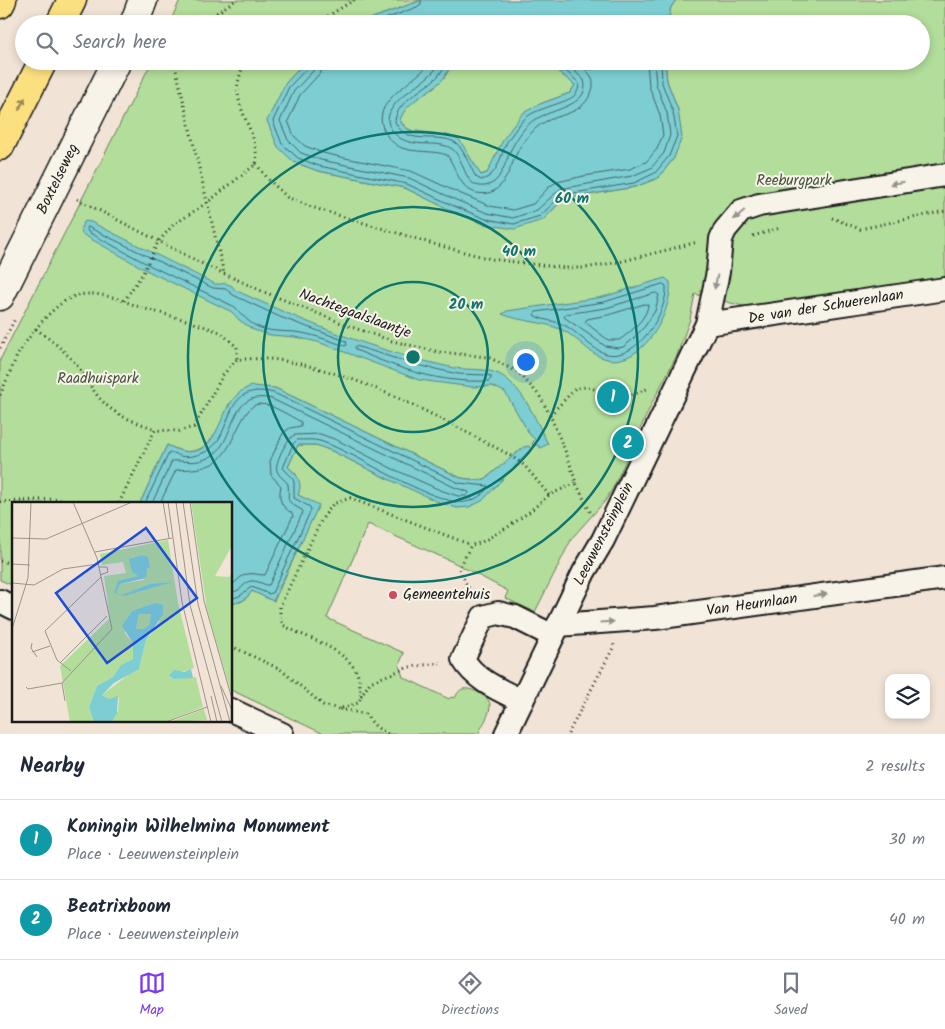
<!DOCTYPE html>
<html lang="en">
<head>
<meta charset="utf-8">
<style>
	body { margin:0; font-family:Kalam,sans-serif; background:#f6f6f7; color:#1f2937 }
	.controls { position:absolute; right:15px; bottom:15px; display:grid; overflow:hidden; border-radius:10px; box-shadow:0 2px 8px #0003 }
	.controls button { width:45px; height:45px; display:grid; place-items:center; padding:0; border:0; border-bottom:1px solid #e0e1e3; background:#fff; color:#1f2937; font:25px sans-serif }
	.you { position:absolute; left:525px; top:361px; width:18px; height:18px; margin:-12px; border:4px solid #fff; border-radius:50%; background:#1a73e8; box-shadow:0 0 0 8px #1a73e833 }
	.badge { display:grid; place-items:center; width:32px; height:32px; border-radius:50%; background:#7c3aed; color:#fff; font-size:16px; font-weight:700 }
	.pin { position:absolute; translate:-50% -50%; border:2px solid #fff; box-shadow:0 1px 5px #0006 }
	.list { margin:0; padding:0; list-style:none }
	h2 { display:flex; justify-content:space-between; align-items:center; height:65px; margin:0; padding:0 20px; font-size:21px }
	h2 small { font-size:16px; font-weight:400; color:#747a83 }
	.list li { display:grid; grid-template-columns:32px 1fr auto; gap:15px; align-items:center; box-sizing:border-box; height:80px; padding:0 20px; border-top:1px solid #e0e1e3 }
	.list b { display:block; font-size:19px; white-space:nowrap }
	.list p { margin:0; font-size:16px; white-space:nowrap; color:#747a83 }
	.list em { font-size:16px; font-style:normal; color:#747a83 }
	.icon { flex:none; width:28px; height:28px; fill:none; stroke:currentColor; stroke-width:2; stroke-linecap:round; stroke-linejoin:round }
	.map { position:relative; flex:none; width:945px; height:734px; overflow:hidden }
	.search { position:absolute; background:#fff; box-shadow:0 2px 8px #0003; left:15px; right:15px; top:15px; height:55px; display:flex; align-items:center; gap:12px; box-sizing:border-box; padding:0 18px; border-radius:28px; color:#747a83; font-size:19px }
	.sheet { height:225px; background:#fff }
	nav { display:flex; justify-content:space-around; align-items:center; box-sizing:border-box; height:70px; border-top:1px solid #e0e1e3; background:#fff; font-size:14px; color:#747a83 }
	nav a { display:grid; justify-items:center; gap:2px }
	nav .on { color:#7c3aed }
	.map>svg:first-child { display:block }
	.green { fill:#b2dd9a; stroke:#677c5b }
	.water { fill:#7dced3; stroke:#56878a }
	.lines { fill:none; stroke-linecap:round; stroke-linejoin:round }
	.shore { stroke:#436365; stroke-width:1 }
	.minor-casing { stroke:#1c1c1c; stroke-width:26 }
	.tertiary-casing { stroke:#1c1c1c; stroke-width:31 }
	.motorway-casing { stroke:#1c1c1c; stroke-width:31 }
	.path { stroke:#1c1c1c; stroke-width:3; stroke-dasharray:1 4; stroke-linecap:butt }
	.minor { stroke:#f7f3e8; stroke-width:22 }
	.tertiary { stroke:#f7f3e8; stroke-width:28 }
	.motorway { stroke:#fce080; stroke-width:28 }
	.oneway { fill:#978853 }
	.oneway2 { fill:#94928c }
	.ring { fill:none; stroke:#0f766e; stroke-width:2.5 }
	.poi-dot { fill:#d1495b; stroke:#f7f3e8; stroke-width:2 }
	.labels { text-anchor:middle; dominant-baseline:central; stroke-width:4; stroke-linejoin:round; paint-order:stroke }
	.street-label { font-size:15px; fill:#1c1c1c; stroke:#f7f3e8 }
	.park-label { font-size:15px; fill:#495642; stroke:#f7f3e8 }
	.poi-label { font-size:15px; fill:#1c1c1c; stroke:#f7f3e8; text-anchor:start }
	.inset-road { fill:none; stroke:#9c948c; stroke-width:1 }
	.view { fill:#1d4ed8; fill-opacity:0.15; stroke:#1d4ed8; stroke-width:2.5 }
	.inset-edge { fill:none; stroke:#1c1c1c; stroke-width:2.5 }
	.centre { fill:#0f766e; stroke:#f7f3e8; stroke-width:2.5 }
	.ring-label { font-size:15px; text-anchor:middle; font-weight:bold; fill:#0f766e; stroke:#f7f3e8; stroke-width:4; stroke-linejoin:round; paint-order:stroke }
</style>
</head>
<body>
<div class="map">
<svg width="945" height="734" viewBox="0 0 945 734">
	<rect width="100%" height="100%" fill="#f1e4d6"/>
	<filter id="ink" filterUnits="userSpaceOnUse"><feTurbulence type="fractalNoise" baseFrequency=".02" numOctaves="2"/><feDisplacementMap in="SourceGraphic" scale="10" xChannelSelector="R" yChannelSelector="G"/><feConvolveMatrix kernelMatrix="1 2 1 2 8 2 1 2 1" color-interpolation-filters="sRGB"/></filter>
	<g filter="url(#ink)">
		<g class="green">
			<path d="M180,0h242l-52,19 -8,5h-193z"/>
			<path d="M676,0h269v278l-194,30 -56,-14 -5,25 -13,36 -24,46 -40,87 -7,12 -34,38 -37,74 -30,-14 3,-7 -55,-29 -85,-38 -41,94 77,35 -5,12 4,12 46,22 2,-2 4,1c2,-4 4,-8 8,-9 7,-2 26,7 27,15 1,9 -8,22 -12,30h-154l-93,-44v-87c11,0 15,-3 21,-12l22,10 44,-95 -20,-11 -2,-21 -8,-7 10,-22h18l16,6 54,27 71,30 67,-61 -39,32 -8,1 -16,-2 -186,-90 -46,16c-9,20 -18,52 -47,47 -5,-1 -10,-4 -15,-6l-27,58h-126v83l-14,-6v-220l152,-299h154l-21,23 9,78 24,9 87,17 47,23 32,13 59,-4 20,-21 72,-12 23,-9 16,-20 4,-48 -11,-29 -2,-20h256v-37h-254l4,-17z"/>
			<path d="M453,61h92l30,24 -5,8 -30,11 -45,55 -8,14 -7,2 -7,-12 -26,-28c-16,-1 -39,1 -47,-15 6,-20 30,-27 43,-41 4,-5 7,-12 10,-18z"/>
		</g>
		<g class="water">
			<path d="M422,0h254l-5,7 -4,17h-305l8,-5z"/>
			<path d="M306,61h147c-3,6 -6,13 -10,18 -13,14 -37,22 -43,41l3,5 6,5 38,5 12,4 22,36 6,-2 17,-35 19,-25 17,-9 30,-11 5,-8 -30,-24h120l2,20 11,29 4,27 -8,21 -16,20 -23,9 -72,12 -20,21 -29,9 -30,-5 -32,-13 -47,-23 -87,-17 -24,-9 -16,-15 -11,-26 18,-37z"/>
			<path d="M85,221l6,1 124,62h7l3,-1 7,3 3,4c69,32 140,61 215,77 20,5 41,-2 58,13 19,16 29,43 40,64l-8,4 -2,-3 -5,1 -1,-2 3,-5 -5,-4 -25,-43 -13,-6 -19,1 -54,-7 -101,-38 -23,-5 -25,-2 -16,-5 -15,-10 -7,-8 -84,-41 -66,-37 -1,-7z"/>
			<path d="M665,278l5,4c3,30 -28,85 -63,77 -18,-4 -29,-22 -45,-29 -19,-9 -41,-8 -60,-16l5,-3 96,-14z"/>
			<path d="M252,386l23,2 186,90 16,2 8,-1 39,-32 5,-1 2,3 -49,52 -13,6 -12,1 -21,-7 -50,-23 -54,-27 -16,-6h-18l-10,22c10,8 15,16 10,28l21,10 -46,96 -21,-10c-6,8 -10,12 -21,12v-100h-91l27,-58c5,2 10,5 15,6 35,7 36,-37 54,-55 4,-5 10,-8 16,-10z"/>
		</g>
		<g class="lines">
			<g class="shore">
				<path d="M372,24l45,-17 4,-3v-4"/>
				<path d="M309,61l-1,6 -19,20 -16,34 9,23 16,14 21,8 88,18 47,22 32,13 28,5 26,-8 22,-21 72,-12 21,-10 14,-17 8,-20 -4,-24 -11,-29 -1,-22"/>
				<path d="M316,61l-2,9 -20,21 -14,30 8,19 13,13 20,7 88,18 47,22 31,13 26,5 24,-8 23,-21 72,-13 19,-8 13,-15 6,-18 -3,-22 -11,-29 -2,-23"/>
				<path d="M323,61l-2,11 -21,23 -12,26 6,15 11,10 18,7 22,5 66,13 48,22 31,13 23,4 20,-6 17,-18 7,-4 27,-6 46,-7 16,-7 11,-13 6,-14 -3,-20 -11,-29 -2,-25"/>
				<path d="M431,61c-12,21 -64,39 -46,71 3,7 10,13 17,16 14,5 31,2 45,7 9,12 13,35 30,38 28,6 33,-29 43,-46 4,-6 10,-13 15,-18 17,-17 45,-10 56,-36 7,-15 -5,-23 -15,-32"/>
				<path d="M440,61c-2,3 -4,7 -6,10 -12,14 -45,28 -46,49 0,4 2,7 4,10 14,22 46,8 60,19 14,10 11,44 37,36 15,-6 17,-29 25,-41 4,-7 10,-16 16,-21 15,-14 62,-15 54,-43l-20,-19"/>
				<path d="M447,61c-2,5 -5,10 -8,14 -13,15 -43,25 -44,47 13,26 42,9 61,21 7,5 15,26 20,34l5,3c18,-4 19,-26 27,-40 5,-7 13,-19 20,-24 11,-8 40,-14 46,-20 4,-4 6,-10 4,-14l-23,-21"/>
				<path d="M88,227l125,61 13,1 7,6 47,22 66,24 1,4 -2,1c-17,-6 -33,-12 -50,-14 -13,-1 -27,0 -39,-6 -9,-5 -15,-12 -21,-19l-84,-41 -63,-34 -1,-3z"/>
				<path d="M663,284l3,2c2,26 -29,75 -59,68 -15,-4 -27,-20 -41,-28 -10,-6 -24,-5 -32,-11l2,-3 68,-10z"/>
				<path d="M656,293l3,2 -4,16 -10,15 -13,14 -9,7 -5,1 -13,-2 -41,-29 2,-3 40,-6z"/>
				<path d="M645,304l3,1c-1,13 -18,28 -29,35h-11l-23,-18 2,-3 21,-4z"/>
				<path d="M356,346l57,18 45,10 28,1 5,1v3l-2,2c-50,2 -87,-11 -133,-31l-1,-2z"/>
				<path d="M145,503l24,-50c5,-1 7,1 11,3 8,2 20,-1 27,-5 28,-16 14,-71 67,-58l185,90 29,3c-4,11 -20,18 -32,16 -29,-6 -71,-29 -98,-44 -13,-6 -25,-13 -38,-17 -7,-2 -16,-1 -23,-1l-4,4 -10,24 9,9 2,5v16l16,9 1,3 -39,83 -3,1 -17,-7c-9,4 -8,10 -21,11"/>
				<path d="M152,503l20,-42c14,-1 22,4 38,-4 28,-16 17,-69 62,-58l184,89 13,4 -2,4h-9l-18,-6 -49,-22 -54,-28 -17,-6 -26,1c-7,4 -20,28 -17,36 2,6 8,8 11,13 2,17 -5,16 14,26l1,2 -34,73h-3c-26,-12 -17,6 -35,7"/>
				<path d="M160,503l16,-33c13,-1 25,0 38,-7 20,-11 27,-58 45,-59 13,0 31,12 42,18v4l-11,2 -7,5 -13,28 1,14 10,11c-3,13 0,21 11,27l1,3 -28,59c-8,0 -16,-4 -24,2 -4,3 -5,6 -10,7"/>
			</g>
			<g class="minor-casing">
				<g id="minor">
					<path d="M707,324l238,-35"/>
					<path d="M0,601l14,7"/>
					<path d="M558,625l97,-7 290,-40"/>
					<path d="M522,701c-22,-11 -46,-20 -59,-42l20,-42 15,-4 17,4 38,19"/>
					<path d="M231,710l51,24"/>
					<path d="M506,734l78,-162 19,-32 104,-216 11,-52 3,-33 4,-9 16,-19 18,-6 186,-30"/>
				</g>
			</g>
			<g class="tertiary-casing">
				<g id="tertiary">
					<path d="M134,24l9,-24"/>
					<path d="M0,296l117,-235"/>
				</g>
			</g>
			<g class="motorway-casing">
				<g id="motorway">
					<path d="M0,4l2,-4"/>
					<path d="M60,24l12,-24"/>
					<path d="M0,146l43,-85"/>
				</g>
			</g>
			<g class="path">
				<path d="M200,24l36,-24"/>
				<path d="M315,24l39,-24"/>
				<path d="M174,61l50,213"/>
				<path d="M245,61c-3,8 -6,16 -7,23 -3,28 22,51 18,80l-48,38 -35,23 -15,17 -15,31 -19,28 18,7 44,12 34,12 17,15v12c13,0 28,-1 42,1 82,13 156,56 229,94l16,11 25,30"/>
				<path d="M256,164l13,16 18,17 24,10 126,38 54,14 74,9h20l34,-6 79,-20"/>
				<path d="M77,199l128,66 59,27 85,34 43,15 47,11 49,5 30,15 21,23 11,20 18,43 8,25 14,29"/>
				<path d="M832,218l28,11 85,-18"/>
				<path d="M753,236l27,-8"/>
				<path d="M36,329c16,11 31,24 43,39 10,14 17,30 31,40 13,11 30,15 45,21"/>
				<path d="M0,348l16,-31"/>
				<path d="M0,395c6,-13 11,-26 17,-39 11,-19 39,-57 62,-61 15,-3 30,1 45,6"/>
				<path d="M550,415l26,-27 12,-1 26,9h16l19,-8"/>
				<path d="M0,502l57,-3 13,4"/>
				<path d="M119,503l36,-73 24,1 15,-4 29,-52 14,-16"/>
				<path d="M0,561l14,3"/>
				<path d="M473,597l-14,-28 12,-24 9,-2 28,-16 21,-15 20,-17 27,-12"/>
				<path d="M231,646l49,23 43,36 16,4 19,-6c4,-6 3,-11 2,-18 -3,-35 -52,-45 -77,-60l-3,-8v-11l42,-87 11,-15 17,-6 121,47"/>
				<path d="M361,697l9,-15 39,-15 31,-4"/>
				<path d="M340,709l25,5 11,13 12,7"/>
				<path d="M568,734l46,-88 -1,-3"/>
			</g>
			<use href="#minor" class="minor"/>
			<use href="#tertiary" class="tertiary"/>
			<use href="#motorway" class="motorway"/>
		</g>
		<defs><path id="oneway-solid" d="M-6-.8H1V-3.2L6.5 0L1 3.2V.8H-6Z" transform="scale(1.25)"/></defs>
		<use class="oneway" href="#oneway-solid" transform="translate(22 104) rotate(-63)"/>
		<g class="oneway2">
			<use href="#oneway-solid" transform="translate(897 183) rotate(171)"/>
			<use href="#oneway-solid" transform="translate(739 215) rotate(139)"/>
			<use href="#oneway-solid" transform="translate(716 282) rotate(102)"/>
			<use href="#oneway-solid" transform="translate(820 595) rotate(-8)"/>
			<use href="#oneway-solid" transform="translate(607 622) rotate(-4)"/>
		</g>
	</g>
	<g class="ring">
		<circle cx="413" cy="357" r="75"/>
		<circle cx="413" cy="357" r="150"/>
		<circle cx="413" cy="357" r="225"/>
	</g>
	<circle class="poi-dot" cx="393" cy="595" r="5"/>
	<g class="labels">
		<g class="street-label">
			<text transform="translate(58 179) rotate(-64)">Boxtelseweg</text>
			<text transform="translate(826 307) rotate(-9)">De van der Schuerenlaan</text>
			<text transform="translate(355 314) rotate(20)">Nachtegaalslaantje</text>
			<text transform="translate(604 534) rotate(-63)">Leeuwensteinplein</text>
			<text transform="translate(752 605) rotate(-8)">Van Heurnlaan</text>
		</g>
		<g class="park-label">
			<text x="794" y="181">Reeburgpark</text>
			<text x="98" y="379">Raadhuispark</text>
		</g>
		<g class="poi-label">
			<text x="403" y="595">Gemeentehuis</text>
		</g>
	</g>
	<g transform="translate(12 502)">
		<rect width="220" height="220" fill="#f1e4d6"/>
		<path d="M179,0h41v44l-17,30 14,1 3,-4v123l-25,-86zM156,38l10,63 16,65 -25,8 5,3 22,-2 7,30 -38,15h-53l6,-11 1,-14 -10,2 -7,-4 38,-29 6,-26 14,-19 -15,-13 -13,3 -8,13 1,10 8,9v16l-12,6 -8,12 -16,9 -8,21 5,15h-24l-10,-56 50,-48 -6,-42 22,-3 -3,-11 -21,3 -2,-11zM130,53l5,2 1,10 -4,13 -24,4 -4,8 1,-9 21,-7 -6,-18zM127,112h12l-2,11 -5,4h-8zM192,207l3,11 -37,2z" fill="#b2dd9a" fill-rule="evenodd"/>
		<path d="M130,53l6,2 2,10 -3,2 -1,9 -26,6 -4,9 6,2 28,-11 23,-2 -49,14 -10,-3 4,-12 20,-5 -6,-4 -3,-13zM143,101l8,2v9l-17,26 -7,29 -25,14 -12,12 7,4 9,-3 -1,17 -5,9h-18l-5,-15 8,-21 16,-9 8,-12 12,-6v-16l-11,-17 10,-15zM127,112h12l-2,11 -5,4h-8zM179,167l2,9 -19,1 -5,-3 5,-6 10,2z" fill="#7dced3" fill-rule="evenodd"/>
		<path class="inset-road" d="M151,0l6,36M156,0l14,100 29,120M164,0l14,103 32,117M171,0l15,102 32,118M178,0l14,99 28,98M0,36l34,1 86,-37M83,50l77,-14M0,62l18,1M87,65h8l1,5 -8,3M0,81l22,2 29,-16 35,-5M0,127l16,-51 3,-76M20,141l-1,5 6,9M20,150l18,-6M48,161l47,-47M59,169l-14,-11 -12,-29 56,-54M50,181l3,18M209,184l11,24M14,185l2,2 34,-6 50,-54 -15,-71 -24,-56M199,194l6,26M154,220l41,-15"/>
		<path class="view" d="M134,26l51,70 -90,65 -51,-70z"/>
		<rect width="220" height="220" class="inset-edge"/>
	</g>
	<circle cx="413" cy="357" r="8" class="centre"/>
	<g class="ring-label">
		<text x="572" y="203">60 m</text>
		<text x="519" y="256">40 m</text>
		<text x="466" y="309">20 m</text>
	</g>
</svg>
<div class="controls">
<button><svg class="icon" aria-label="layers" viewBox="0 0 24 24"><path d="M12 4l9 5-9 5-9-5zM3 14l9 5 9-5"/></svg></button>
</div>
<div class="you"></div>
<div class="pin badge" style="left:613px;top:397px;background:#0f9aa8">1</div>
<div class="pin badge" style="left:628px;top:443px;background:#0f9aa8">2</div>
<div class="search"><svg class="icon" aria-label="search" viewBox="0 0 24 24"><circle cx="10" cy="10" r="6"/><path d="M15 15l6 6"/></svg>Search here</div>
</div>
<section class="sheet">
<h2>Nearby<small>2 results</small></h2>
<ul class="list">
<li><span class="badge" style="background:#0f9aa8">1</span><div><b>Koningin Wilhelmina Monument</b><p>Place · Leeuwensteinplein</p></div><em>30 m</em></li>
<li><span class="badge" style="background:#0f9aa8">2</span><div><b>Beatrixboom</b><p>Place · Leeuwensteinplein</p></div><em>40 m</em></li>
</ul>
</section>
<nav>
<a class="on"><svg class="icon" aria-label="map" viewBox="0 0 24 24"><path d="M3 6l6-2 6 2 6-2v14l-6 2-6-2-6 2zM9 4v14M15 6v14"/></svg>Map</a>
<a><svg class="icon" aria-label="directions" viewBox="0 0 24 24"><path d="M12 3l9 9-9 9-9-9zM9 14v-3h6M13 9l2 2-2 2"/></svg>Directions</a>
<a><svg class="icon" aria-label="saved" viewBox="0 0 24 24"><path d="M7 4h10v16l-5-4-5 4z"/></svg>Saved</a>
</nav>
</body>
</html>
